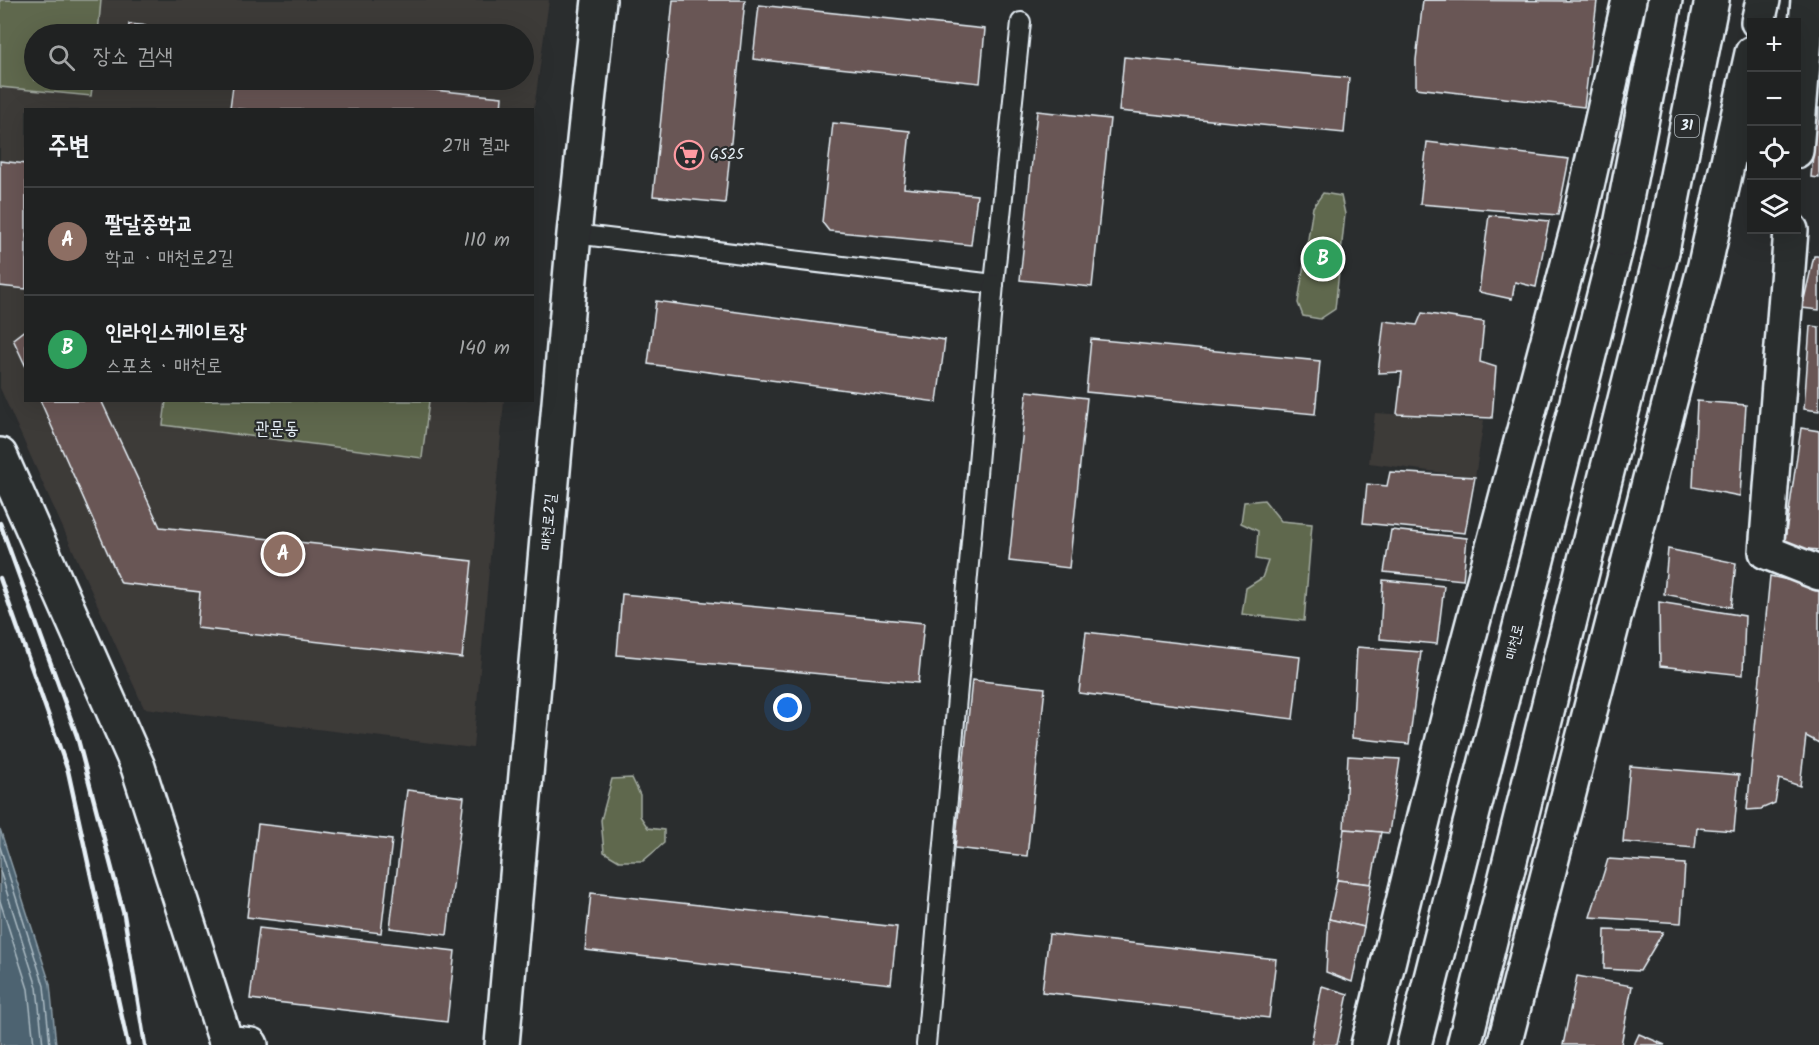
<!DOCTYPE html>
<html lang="ko">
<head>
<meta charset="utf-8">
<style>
	body { margin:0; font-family:Kalam,"Poor Story",sans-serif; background:#282a2a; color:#f1f3f6 }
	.controls { position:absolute; right:18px; top:18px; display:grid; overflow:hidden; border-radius:0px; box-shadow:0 6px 24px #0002 }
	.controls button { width:54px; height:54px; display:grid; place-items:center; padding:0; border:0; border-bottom:2px solid #3d3f40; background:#202222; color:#f1f3f6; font:30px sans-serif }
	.you { position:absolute; left:788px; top:708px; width:21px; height:21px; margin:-15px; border:4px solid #fff; border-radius:50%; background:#1a73e8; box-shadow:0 0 0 9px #1a73e833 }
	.badge { display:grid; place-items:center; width:39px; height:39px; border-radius:50%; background:#db2777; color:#fff; font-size:20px; font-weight:700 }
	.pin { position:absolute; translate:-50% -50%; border:3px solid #fff; box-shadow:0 2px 6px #0006 }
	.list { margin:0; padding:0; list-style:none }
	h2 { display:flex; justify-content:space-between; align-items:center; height:78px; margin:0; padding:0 24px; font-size:26px }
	h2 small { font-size:20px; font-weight:400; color:#a2a4a5 }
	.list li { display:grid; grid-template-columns:39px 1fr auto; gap:18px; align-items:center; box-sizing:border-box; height:108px; padding:0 24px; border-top:2px solid #3d3f40 }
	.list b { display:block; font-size:22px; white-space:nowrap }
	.list p { margin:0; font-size:20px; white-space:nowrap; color:#a2a4a5 }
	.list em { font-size:20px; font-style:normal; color:#a2a4a5 }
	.icon { flex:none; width:33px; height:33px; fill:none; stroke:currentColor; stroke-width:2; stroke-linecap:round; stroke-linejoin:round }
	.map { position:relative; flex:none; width:1819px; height:1045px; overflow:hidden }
	.search { position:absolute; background:#202222; box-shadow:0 6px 24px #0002; left:24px; top:24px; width:510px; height:66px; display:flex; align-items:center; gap:15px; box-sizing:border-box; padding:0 21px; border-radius:33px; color:#a2a4a5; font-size:22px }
	.panel { position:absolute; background:#202222; box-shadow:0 6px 24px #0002; left:24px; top:108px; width:510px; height:294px; border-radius:0px }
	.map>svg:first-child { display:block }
	.built { fill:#3d3a39; fill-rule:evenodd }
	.green { fill:#5f674d; stroke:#a4aca2; stroke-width:1.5 }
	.water { fill:#4d6471; stroke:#8b9ca7; stroke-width:1.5 }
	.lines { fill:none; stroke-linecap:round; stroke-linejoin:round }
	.shore { stroke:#aab9c2; stroke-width:1.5 }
	.building { fill:#695754; stroke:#e8f1f8; stroke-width:1.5 }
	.service-casing { stroke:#e8f1f8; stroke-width:22 }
	.minor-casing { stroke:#e8f1f8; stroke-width:38 }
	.secondary-casing { stroke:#e8f1f8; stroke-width:38 }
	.trunk-casing { stroke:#e8f1f8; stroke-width:38 }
	.service { stroke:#2a2d2e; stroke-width:18 }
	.minor { stroke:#2a2d2e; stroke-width:33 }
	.secondary { stroke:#2a2d2e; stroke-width:33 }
	.trunk { stroke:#2a2d2e; stroke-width:33 }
	.rail { stroke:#e8f1f8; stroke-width:4.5 }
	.labels { text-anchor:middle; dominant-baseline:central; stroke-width:4.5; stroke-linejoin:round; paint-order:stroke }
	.shield { fill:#2a2d2e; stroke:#afb6bb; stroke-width:1.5 }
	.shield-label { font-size:14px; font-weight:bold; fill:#e8f1f8 }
	.poi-label { font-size:15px; fill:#e8f1f8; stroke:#2a2d2e; text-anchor:start }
	.street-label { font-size:15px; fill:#e8f1f8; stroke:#2a2d2e }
	.quarter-label { font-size:18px; fill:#e8f1f8; stroke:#2a2d2e }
</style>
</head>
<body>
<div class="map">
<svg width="1819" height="1045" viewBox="0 0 1819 1045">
	<rect width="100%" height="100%" fill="#2a2d2e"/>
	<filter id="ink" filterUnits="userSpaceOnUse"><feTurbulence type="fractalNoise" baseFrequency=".0167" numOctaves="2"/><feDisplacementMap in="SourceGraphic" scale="12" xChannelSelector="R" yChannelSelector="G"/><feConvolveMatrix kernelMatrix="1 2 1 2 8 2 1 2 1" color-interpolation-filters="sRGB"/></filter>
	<g filter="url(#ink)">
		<g class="built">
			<path d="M0,0h549l-16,116 -1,-6h-506v290l478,1 -31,347 -329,-40 -144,-320zM34,34h490v46h-490z"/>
			<path d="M1375,413l109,7 -9,57 -106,-14z"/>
		</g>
		<g class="green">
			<path d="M0,0h101l-3,34h-64v46h59l-2,16 -91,-9z"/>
			<path d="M1323,193l18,3 4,18 -10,95 -15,10 -17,-3 -5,-13 15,-96z"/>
			<path d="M166,401l1,-1 262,1 -7,57 -259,-33z"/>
			<path d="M1264,500l17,21 31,3 -8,97 -62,-7 4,-26 16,-10 6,-17 -12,-2 2,-28 -17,-8 3,-21z"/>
			<path d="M632,778l8,17v21l8,12 16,2v13l-21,18h-24l-15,-9 -3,-32 11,-41z"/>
		</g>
		<path class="water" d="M0,829l50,155 6,61h-56z"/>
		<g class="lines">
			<g class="shore">
				<path d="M0,847l44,139 6,59"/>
				<path d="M0,871l37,116 6,58"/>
				<path d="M0,901l28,88 6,56"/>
			</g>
		</g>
		<g class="building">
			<path d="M673,0h72l-20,203 -72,-7z"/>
			<path d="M1423,0l174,1 -13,106 -168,-19v-28z"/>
			<path d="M759,5l226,24 -5,54 -227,-24z"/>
			<path d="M129,24l103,10h-104z"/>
			<path d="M1124,57l225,21 -5,55 -225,-22z"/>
			<path d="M170,80h245l-1,8 88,9 -1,13h-251l-20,-2 3,-22z"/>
			<path d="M1817,108h2v70l-8,-1z"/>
			<path d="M1037,111l73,8 -18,168 -72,-7z"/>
			<path d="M833,123l77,8 -6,57 73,7 -6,50 -142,-14 -7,-9z"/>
			<path d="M1427,142l142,17 -11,56 -138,-11z"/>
			<path d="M0,161l26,3v125l-26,-3z"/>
			<path d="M1489,215l60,6 -13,66 -21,-5 -3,17 -33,-7z"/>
			<path d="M1814,256h5v54l-17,-2z"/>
			<path d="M656,301l289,39 -8,62 -289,-38z"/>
			<path d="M1422,313l62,9 -4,40 16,5 -4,51 -95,-4 5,-42 -24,1 6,-52 33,4z"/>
			<path d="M1810,326l9,1v84l-15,-2z"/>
			<path d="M26,329v38l-13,-28z"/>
			<path d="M1091,339l229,22 -5,53 -229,-22z"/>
			<path d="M1027,391l60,7 -18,170 -60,-7z"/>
			<path d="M40,400h61l59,127 312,34 -10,97 -265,-30 3,-36 -79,-9z"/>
			<path d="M1697,401l49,4 -6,91 -47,-9z"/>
			<path d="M1801,428l18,3v119l-35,-3z"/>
			<path d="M1390,472l85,5 -10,56 -102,-10 4,-39 20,2z"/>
			<path d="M1391,530l76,8 -4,42 -79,-8z"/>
			<path d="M1668,549l68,14 -5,44 -67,-13z"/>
			<path d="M1770,576l49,11v156l-13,-7 -6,50 -21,-7 -4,24 -14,6 -14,1z"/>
			<path d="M1383,580l61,6 -7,58 -57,-5z"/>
			<path d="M622,594l302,29 -6,60 -301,-28z"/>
			<path d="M1659,602l86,14 -2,59 -83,-9z"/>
			<path d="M1086,632l214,25 -7,62 -214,-26z"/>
			<path d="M1357,647l64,5 -12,92 -57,-6z"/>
			<path d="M972,680l73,8 -18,168 -72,-8z"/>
			<path d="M1348,756l52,3 -11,74 -45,-4z"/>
			<path d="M1630,766l109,9 -5,56 -37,-3 -2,20 -72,-6z"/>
			<path d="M407,790l57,7 -17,138 -57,-7z"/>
			<path d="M258,824l134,16 -11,93 -134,-16z"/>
			<path d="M1344,829l37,3 -10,52 -34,-4z"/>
			<path d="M1608,859l77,5 -4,59 -91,-6z"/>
			<path d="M1337,880l34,4 -7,43 -35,-8z"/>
			<path d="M591,893l306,34 -6,57 -306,-34z"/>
			<path d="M1329,919l35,8 -12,55 -26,-10z"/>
			<path d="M259,928l196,23 -8,71 -197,-23z"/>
			<path d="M1605,930l58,2 -23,39 -36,-2z"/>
			<path d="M1049,934l227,25 -7,59 -227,-26z"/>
			<path d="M1577,976l55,10 -11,59h-58z"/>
			<path d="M1322,986l26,8 -11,51h-26z"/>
			<path d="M1639,1034l26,11h-31z"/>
		</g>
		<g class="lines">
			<g class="service-casing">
				<g id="service">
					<path d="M574,234l420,50 27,-262"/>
					<path d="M926,1045l68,-761"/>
				</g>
			</g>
			<g class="minor-casing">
				<g id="minor">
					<path d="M1796,151l12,-151"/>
					<path d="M1791,230l-25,322 53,21"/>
					<path d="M0,455l138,312 88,275 25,3"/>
					<path d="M502,1045l72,-811 25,-234"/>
				</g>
			</g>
			<g class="secondary-casing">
				<g id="secondary">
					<path d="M1758,22l5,-22"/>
					<path d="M1368,1045l86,-351 123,-464 52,-230"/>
					<path d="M1414,1045l204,-805"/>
					<path d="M1464,1045l198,-794"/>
					<path d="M1504,1045l200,-776 48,-216"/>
				</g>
			</g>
			<g class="trunk-casing">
				<g id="trunk">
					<path d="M1618,240l47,-240"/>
					<path d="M1662,251l50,-251"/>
				</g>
			</g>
			<use href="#service" class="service"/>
			<use href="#minor" class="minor"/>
			<use href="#secondary" class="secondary"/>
			<use href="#trunk" class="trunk"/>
			<g class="rail">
				<path d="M0,523l77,213 47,179 21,130"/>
				<path d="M0,578l68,193 60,274"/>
			</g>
		</g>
	</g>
	<defs>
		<g id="supermarket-ring" transform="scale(1.5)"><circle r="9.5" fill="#2a2d2e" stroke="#ff9aa2" stroke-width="1.5"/><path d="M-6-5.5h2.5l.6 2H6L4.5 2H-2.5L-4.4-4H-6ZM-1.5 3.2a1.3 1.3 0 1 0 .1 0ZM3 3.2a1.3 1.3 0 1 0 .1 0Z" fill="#ff9aa2"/></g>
	</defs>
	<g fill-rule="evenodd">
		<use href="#supermarket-ring" x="689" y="155"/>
	</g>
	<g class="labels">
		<rect class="shield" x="1675" y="115" width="24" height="22" rx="4.5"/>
		<g class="shield-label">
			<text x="1687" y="126">31</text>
		</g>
		<g class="poi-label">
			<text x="710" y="155">GS25</text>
		</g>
		<g class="street-label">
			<text transform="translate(549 522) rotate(-85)">매천로2길</text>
			<text transform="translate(1515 642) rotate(-76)">매천로</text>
		</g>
		<g class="quarter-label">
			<text x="277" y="429">관문동</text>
		</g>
	</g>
</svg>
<div class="controls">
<button>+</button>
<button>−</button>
<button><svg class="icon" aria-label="locate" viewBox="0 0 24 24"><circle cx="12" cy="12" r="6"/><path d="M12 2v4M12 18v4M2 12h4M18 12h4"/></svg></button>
<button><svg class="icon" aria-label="layers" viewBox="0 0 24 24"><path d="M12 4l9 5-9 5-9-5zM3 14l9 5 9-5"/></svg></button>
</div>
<div class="you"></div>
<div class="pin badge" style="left:283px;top:554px;background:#8d6e63">A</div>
<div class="pin badge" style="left:1323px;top:259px;background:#2e9e5b">B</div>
<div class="search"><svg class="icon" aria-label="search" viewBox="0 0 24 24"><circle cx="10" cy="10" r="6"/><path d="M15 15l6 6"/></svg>장소 검색</div>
<section class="panel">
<h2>주변<small>2개 결과</small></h2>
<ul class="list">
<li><span class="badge" style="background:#8d6e63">A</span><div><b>팔달중학교</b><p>학교 · 매천로2길</p></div><em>110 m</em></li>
<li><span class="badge" style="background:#2e9e5b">B</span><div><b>인라인스케이트장</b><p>스포츠 · 매천로</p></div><em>140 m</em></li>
</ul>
</section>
</div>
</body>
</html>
